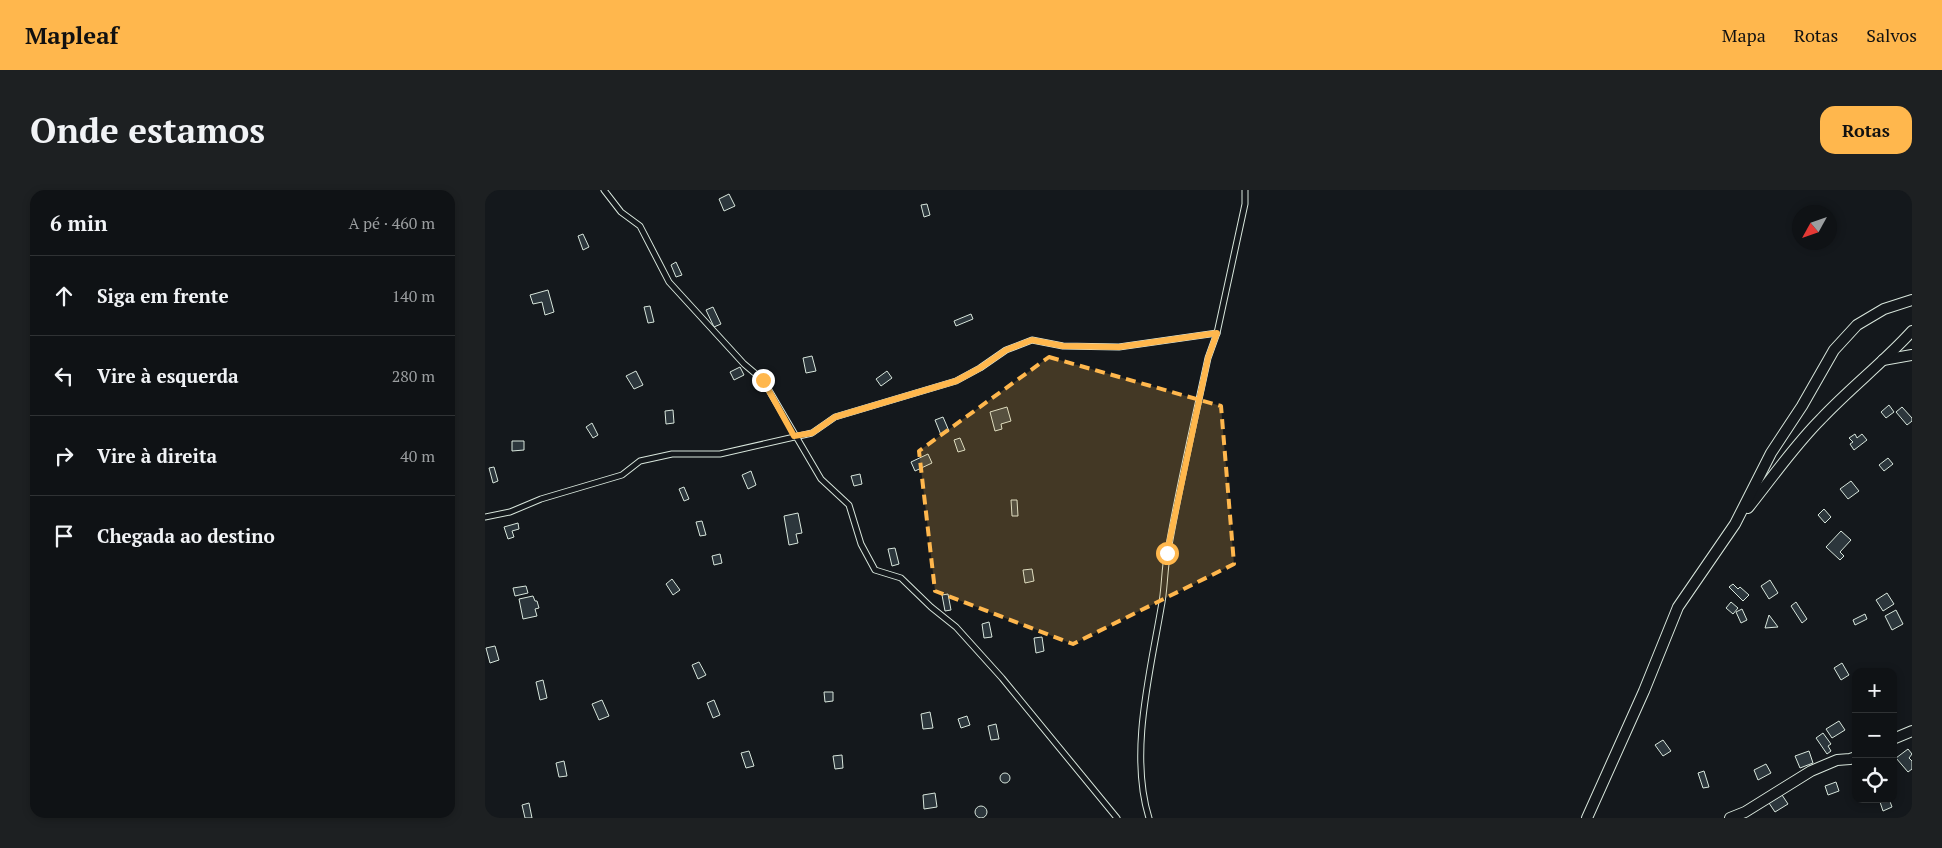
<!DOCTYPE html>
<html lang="pt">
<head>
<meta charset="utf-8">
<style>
	body { margin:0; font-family:"PT Serif",serif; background:#1d2022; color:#f1f3f6 }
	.controls { position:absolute; right:15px; bottom:15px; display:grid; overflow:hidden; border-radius:10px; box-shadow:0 2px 8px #0003 }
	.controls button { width:45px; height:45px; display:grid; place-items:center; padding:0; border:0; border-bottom:1px solid #2f3234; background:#0f1215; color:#f1f3f6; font:25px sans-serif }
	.compass { position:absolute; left:1307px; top:15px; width:45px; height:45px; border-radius:50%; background:#0f1215; box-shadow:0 2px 8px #0003; rotate:230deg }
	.stop { position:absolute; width:15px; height:15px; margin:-11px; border:4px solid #ffb74d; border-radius:50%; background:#fff }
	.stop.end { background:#ffb74d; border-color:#fff; box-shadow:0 1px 5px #0008 }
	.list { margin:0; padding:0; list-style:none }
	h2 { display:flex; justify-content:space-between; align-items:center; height:65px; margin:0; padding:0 20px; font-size:21px }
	h2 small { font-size:16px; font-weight:400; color:#9b9ea0 }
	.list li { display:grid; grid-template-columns:32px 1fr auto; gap:15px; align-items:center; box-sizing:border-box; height:80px; padding:0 20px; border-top:1px solid #2f3234 }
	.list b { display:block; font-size:19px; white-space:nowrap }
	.list em { font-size:16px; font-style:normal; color:#9b9ea0 }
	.icon { flex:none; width:28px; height:28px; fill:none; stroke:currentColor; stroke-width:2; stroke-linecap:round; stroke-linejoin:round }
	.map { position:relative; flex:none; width:1427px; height:628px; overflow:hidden; border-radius:15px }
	header { display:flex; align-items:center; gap:30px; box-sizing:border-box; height:70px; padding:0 25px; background:#ffb74d; color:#111 }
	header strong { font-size:24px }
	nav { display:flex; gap:28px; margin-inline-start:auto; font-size:18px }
	.intro { display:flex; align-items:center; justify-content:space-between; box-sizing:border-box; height:120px; padding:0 30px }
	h1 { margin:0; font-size:35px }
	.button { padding:12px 22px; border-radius:15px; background:#ffb74d; color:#111; font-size:18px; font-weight:700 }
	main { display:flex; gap:30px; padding:0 30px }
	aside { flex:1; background:#0f1215; border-radius:15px; box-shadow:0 2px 8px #0003 }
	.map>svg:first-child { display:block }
	.building { fill:#2c363c; stroke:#d8e6dc }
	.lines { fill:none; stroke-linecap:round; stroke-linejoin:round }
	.service-casing { stroke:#d8e6dc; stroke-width:7 }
	.minor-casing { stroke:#d8e6dc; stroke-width:12 }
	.service { stroke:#14181c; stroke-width:5 }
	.minor { stroke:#14181c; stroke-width:10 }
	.route { stroke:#ffb74d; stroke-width:6 }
	.marked { fill:#ffb74d; fill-opacity:0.2; stroke:#ffb74d; stroke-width:4; stroke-dasharray:10 6; stroke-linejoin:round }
</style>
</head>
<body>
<header>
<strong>Mapleaf</strong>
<nav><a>Mapa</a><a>Rotas</a><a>Salvos</a></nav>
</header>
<div class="intro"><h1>Onde estamos</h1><a class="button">Rotas</a></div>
<main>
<aside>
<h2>6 min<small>A pé · 460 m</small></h2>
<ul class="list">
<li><svg class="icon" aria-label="ahead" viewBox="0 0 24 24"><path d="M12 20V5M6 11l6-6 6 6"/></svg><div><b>Siga em frente</b></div><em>140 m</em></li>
<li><svg class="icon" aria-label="left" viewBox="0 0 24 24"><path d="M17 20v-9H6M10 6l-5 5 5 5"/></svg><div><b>Vire à esquerda</b></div><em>280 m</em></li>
<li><svg class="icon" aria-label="right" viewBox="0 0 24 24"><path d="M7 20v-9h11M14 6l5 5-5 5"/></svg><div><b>Vire à direita</b></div><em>40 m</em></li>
<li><svg class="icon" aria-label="arrive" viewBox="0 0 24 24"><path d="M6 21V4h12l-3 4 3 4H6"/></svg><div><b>Chegada ao destino</b></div></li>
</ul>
</aside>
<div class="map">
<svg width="1427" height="628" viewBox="0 0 1427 628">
	<rect width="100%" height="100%" fill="#14181c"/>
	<g class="building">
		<path d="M244,4l6,12 -11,5 -5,-12z"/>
		<path d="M442,14l3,11 -6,2 -3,-12z"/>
		<path d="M98,44l6,13 -6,3 -5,-14z"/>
		<path d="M191,72l6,13 -6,2 -5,-12z"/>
		<path d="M63,100l6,22 -9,3 -3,-13 -9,2 -3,-9z"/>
		<path d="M165,116l4,16 -6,1 -4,-16z"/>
		<path d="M228,117l8,17 -7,3 -8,-17z"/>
		<path d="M486,124l2,5 -17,7 -2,-5z"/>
		<path d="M327,166l4,15 -10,2 -3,-15z"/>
		<path d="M255,177l4,8 -10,5 -4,-8z"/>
		<path d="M151,181l7,14 -9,4 -8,-13z"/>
		<path d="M402,181l5,7 -11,8 -5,-7z"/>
		<path d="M1404,215l5,7 -8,6 -5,-6z"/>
		<path d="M522,217l4,14 -10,3 1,5 -7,2 -5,-19z"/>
		<path d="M1417,217l10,11v3l-5,4 -11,-13z"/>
		<path d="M188,220l1,13 -8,1 -1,-13z"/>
		<path d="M458,227l6,14 -8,4 -6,-15z"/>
		<path d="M107,233l6,12 -5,3 -7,-11z"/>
		<path d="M1370,244l2,4 5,-4 5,6 -13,10 -4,-6 3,-2 -4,-4z"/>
		<path d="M475,248l5,12 -7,2 -4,-12z"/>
		<path d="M27,251h12v9l-12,1z"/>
		<path d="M443,264l4,9 -17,8 -4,-9z"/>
		<path d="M1403,268l5,6 -9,7 -5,-6z"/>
		<path d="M9,277l4,14 -5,2 -4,-15z"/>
		<path d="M266,281l5,14 -8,4 -6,-14z"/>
		<path d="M375,284l2,10 -8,2 -3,-10z"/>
		<path d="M1366,291l8,10 -11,8 -8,-10z"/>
		<path d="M199,297l5,12 -5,2 -5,-12z"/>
		<path d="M526,310h6l1,16h-6z"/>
		<path d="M1339,319l7,8 -6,6 -7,-8z"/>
		<path d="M313,323l4,20 -6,1 2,9 -9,2 -5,-29z"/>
		<path d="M217,331l4,14 -6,1 -4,-14z"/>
		<path d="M33,333l1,6 -7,2 2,6 -6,2 -4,-12z"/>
		<path d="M1356,341l10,9 -11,12 4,4 -4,4 -14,-13z"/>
		<path d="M410,358l4,16 -7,2 -4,-17z"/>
		<path d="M235,364l2,9 -8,2 -2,-9z"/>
		<path d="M547,379l2,12 -9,2 -2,-13z"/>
		<path d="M187,389l8,11 -7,5 -7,-11z"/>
		<path d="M1285,390l8,13 -9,6 -8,-13z"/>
		<path d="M1248,394l5,5 2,-2 9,8 -6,6 -14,-14z"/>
		<path d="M41,396l2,7 -13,3 -2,-8z"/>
		<path d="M1402,403l7,11 -11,7 -7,-11z"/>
		<path d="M463,404l3,16 -6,1 -3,-16z"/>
		<path d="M48,406l2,5h2l2,7 -4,1 2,7 -14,3 -4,-20z"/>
		<path d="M1246,412l7,6 -5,6 -7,-6z"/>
		<path d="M1311,412l11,17 -5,4 -11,-17z"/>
		<path d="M1257,419l5,11 -6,3 -5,-11z"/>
		<path d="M1411,420l7,14 -11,6 -7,-14z"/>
		<path d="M1380,424l2,5 -12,6 -2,-5z"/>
		<path d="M1284,425l9,12 -13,1z"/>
		<path d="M504,432l3,15 -8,1 -2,-14z"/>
		<path d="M557,447l2,14 -8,2 -2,-15z"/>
		<path d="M10,456l4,14 -9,3 -4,-15z"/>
		<path d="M214,472l7,13 -8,4 -6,-14z"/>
		<path d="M1357,473l7,12 -8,5 -7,-12z"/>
		<path d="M58,490l4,18 -7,2 -4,-18z"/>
		<path d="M339,502h9v9l-8,1z"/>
		<path d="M117,510l7,16 -10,4 -7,-16z"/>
		<path d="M229,510l6,15 -7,3 -6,-15z"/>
		<path d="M445,522l3,16 -10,1 -2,-15z"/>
		<path d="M482,526l3,9 -9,3 -3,-9z"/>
		<path d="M1354,531l6,9 -13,8 -6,-9z"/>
		<path d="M511,534l3,15 -8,1 -3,-14z"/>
		<path d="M1338,543l8,11 -3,2 3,5 -4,3 -11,-16z"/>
		<path d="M1178,550l8,11 -8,5 -8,-11z"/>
		<path d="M1423,559l4,5 -3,4 3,3v8l-4,3 -12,-14z"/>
		<path d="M264,561l5,15 -8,2 -5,-15z"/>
		<path d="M1324,561l4,12 -13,5 -5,-12z"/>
		<path d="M357,565l1,13 -8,1 -2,-13z"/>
		<path d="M79,571l3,15 -8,1 -3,-14z"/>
		<path d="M1281,574l5,9 -13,7 -4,-10z"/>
		<path d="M1219,581l5,16 -6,1 -5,-15z"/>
		<circle cx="520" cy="588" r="5"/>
		<path d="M1351,592l3,9 -11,4 -3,-9z"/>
		<path d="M450,603l2,14 -13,2 -1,-14z"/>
		<path d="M1297,605l6,9 -13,8 -6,-9z"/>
		<path d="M1394,609h10l3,8 -9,4z"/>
		<path d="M44,613l3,15h-7l-3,-13z"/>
		<circle cx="496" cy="622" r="6"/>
	</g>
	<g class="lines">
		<g class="service-casing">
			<g id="service">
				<path d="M119,0l17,22 19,14 29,56 75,82 19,16 58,99 28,26 12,39 14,26 26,8 30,29 25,20 46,51 115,140"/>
				<path d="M0,327l25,-5 31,-13 81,-24 18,-14 32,-7h48l92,-21 23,-16 121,-36 24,-13 26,-18 26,-10 31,6 56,1 98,-14"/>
				<path d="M664,628c-20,-64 1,-145 12,-210 4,-19 3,-38 7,-57 11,-64 26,-128 40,-193l9,-25 28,-129v-14"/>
			</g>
		</g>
		<g class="minor-casing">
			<g id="minor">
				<path d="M1398,170l29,-5"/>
				<path d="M1263,318c24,-30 46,-62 73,-89 29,-31 63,-57 91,-88"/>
				<path d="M1408,549l19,-8"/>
				<path d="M1102,628l57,-127 34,-84 57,-83 36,-71 31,-47 32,-56 23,-25 27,-16 28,-9"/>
				<path d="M1245,628l15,-6 66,-41 26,-11 13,-1 6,-2"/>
			</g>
		</g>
		<use href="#service" class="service"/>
		<use href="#minor" class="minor"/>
	</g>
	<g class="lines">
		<path class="route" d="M278,190l31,56 18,-3 23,-16 121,-36 24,-13 26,-18 26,-10 31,6 56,1 98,-14 -9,25 -41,195"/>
	</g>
	<path class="marked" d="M564,167l172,49 13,158 -161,80 -138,-53 -16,-140z"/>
</svg>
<div class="controls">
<button>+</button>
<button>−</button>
<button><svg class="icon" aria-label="locate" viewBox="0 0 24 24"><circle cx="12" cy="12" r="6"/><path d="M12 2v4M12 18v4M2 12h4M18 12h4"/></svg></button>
</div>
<svg class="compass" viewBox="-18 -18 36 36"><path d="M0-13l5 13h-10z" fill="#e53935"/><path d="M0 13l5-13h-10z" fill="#9b9ea0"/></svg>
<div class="stop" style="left:682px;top:363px"></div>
<div class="stop end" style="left:278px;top:190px"></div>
</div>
</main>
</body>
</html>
